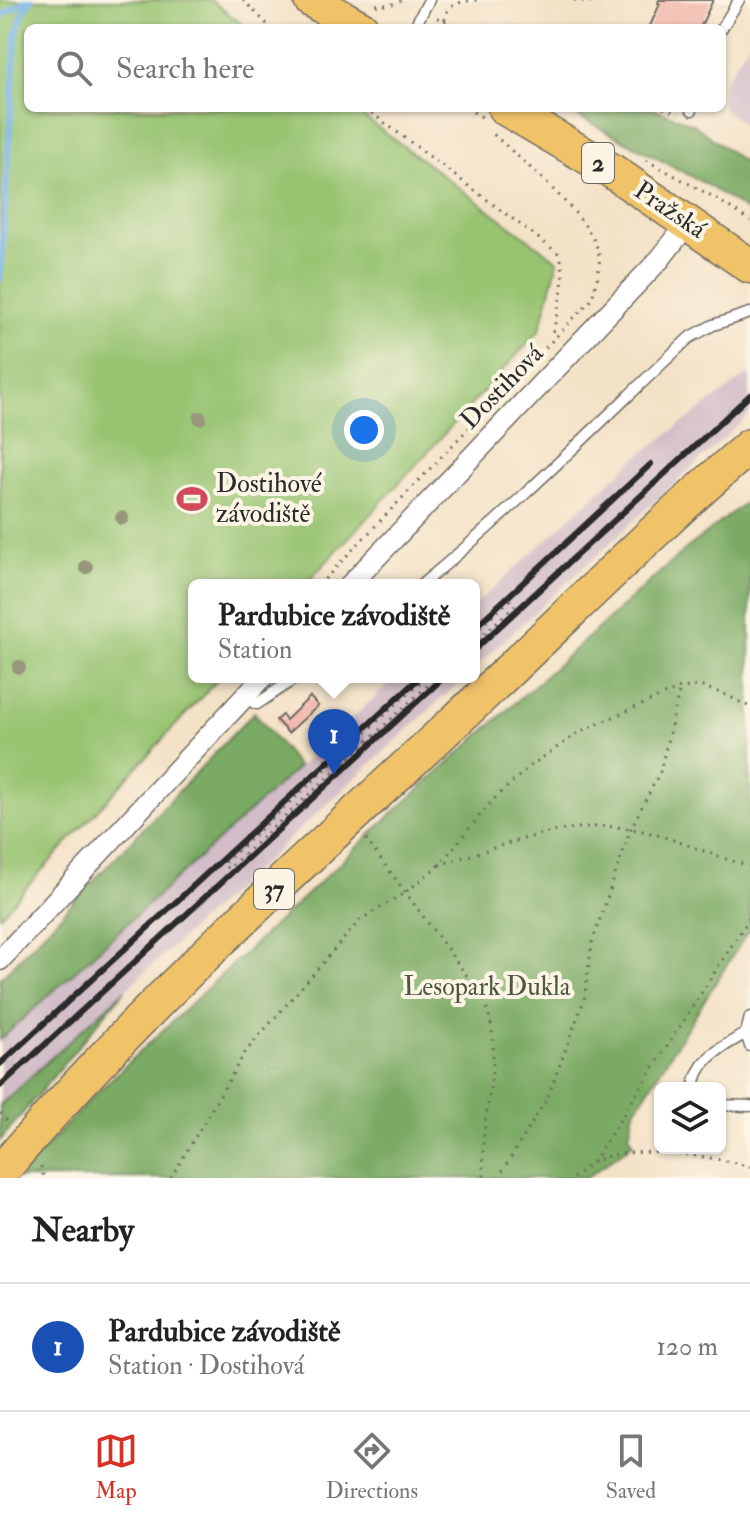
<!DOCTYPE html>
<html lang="en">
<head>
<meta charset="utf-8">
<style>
	body { margin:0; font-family:"IM FELL Double Pica",serif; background:#f6f6f6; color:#222 }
	.controls { position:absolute; right:24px; bottom:24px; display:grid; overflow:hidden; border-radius:12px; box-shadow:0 2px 6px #0004 }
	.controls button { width:72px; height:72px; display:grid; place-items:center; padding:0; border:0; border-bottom:2px solid #e0e0e0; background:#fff; color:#222; font:40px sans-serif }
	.you { position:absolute; left:364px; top:430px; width:28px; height:28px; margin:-20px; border:6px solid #fff; border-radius:50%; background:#1a73e8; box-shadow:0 0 0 12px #1a73e833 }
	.badge { display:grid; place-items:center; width:52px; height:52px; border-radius:50%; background:#d93025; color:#fff; font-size:26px; font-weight:700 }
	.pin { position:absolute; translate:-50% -66px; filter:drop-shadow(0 2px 4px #0008) }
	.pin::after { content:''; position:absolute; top:42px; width:28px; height:24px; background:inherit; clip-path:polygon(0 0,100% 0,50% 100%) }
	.popup { position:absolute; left:188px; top:579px; width:292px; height:104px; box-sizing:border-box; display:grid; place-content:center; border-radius:12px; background:#fff; filter:drop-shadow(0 2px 6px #0005); font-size:26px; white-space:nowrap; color:#767676 }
	.popup b { font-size:30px; color:#222 }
	.popup::after { content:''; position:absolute; left:50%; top:100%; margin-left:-16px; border:16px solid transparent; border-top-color:#fff }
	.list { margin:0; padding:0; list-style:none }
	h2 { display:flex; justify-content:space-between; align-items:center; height:104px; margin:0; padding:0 32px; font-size:34px }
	h2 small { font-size:26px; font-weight:400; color:#767676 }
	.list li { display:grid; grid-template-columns:52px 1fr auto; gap:24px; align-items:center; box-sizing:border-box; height:128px; padding:0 32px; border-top:2px solid #e0e0e0 }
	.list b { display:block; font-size:30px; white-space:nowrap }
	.list p { margin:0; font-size:26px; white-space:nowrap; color:#767676 }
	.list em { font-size:26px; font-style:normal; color:#767676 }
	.icon { flex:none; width:44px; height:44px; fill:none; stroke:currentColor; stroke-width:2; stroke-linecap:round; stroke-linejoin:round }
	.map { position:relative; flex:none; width:750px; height:1178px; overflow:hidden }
	.search { position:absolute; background:#fff; box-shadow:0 2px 6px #0004; left:24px; right:24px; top:24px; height:88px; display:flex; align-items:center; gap:20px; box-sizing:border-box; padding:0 28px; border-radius:12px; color:#767676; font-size:30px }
	.sheet { height:232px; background:#fff }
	nav { display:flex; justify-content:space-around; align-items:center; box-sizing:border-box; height:112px; border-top:2px solid #e0e0e0; background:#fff; font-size:22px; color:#767676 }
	nav a { display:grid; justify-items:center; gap:4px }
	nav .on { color:#d93025 }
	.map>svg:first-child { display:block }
	.industrial { fill:#d2bdc8 }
	.green { fill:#98c472; stroke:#62784e; stroke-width:2 }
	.forest { fill:#7aaa64; stroke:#526a48; stroke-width:2 }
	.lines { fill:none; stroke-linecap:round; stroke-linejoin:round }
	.stream { stroke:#74b2e7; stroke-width:6 }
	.building { fill:#f1b2a7 }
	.lane-casing { stroke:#716b62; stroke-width:13 }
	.street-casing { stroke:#716b62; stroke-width:23 }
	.primary-casing { stroke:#716b62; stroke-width:37 }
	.path { stroke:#716b62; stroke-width:3; stroke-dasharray:2 6; stroke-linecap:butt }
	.lane { stroke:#fff; stroke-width:10 }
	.street { stroke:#fff; stroke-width:20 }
	.primary { stroke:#f1c369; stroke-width:34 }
	.rail { stroke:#2b2b2b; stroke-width:6 }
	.tree { fill:#98977d }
	.labels { text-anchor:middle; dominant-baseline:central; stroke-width:8; stroke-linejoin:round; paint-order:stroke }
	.shield { fill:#fcf5e5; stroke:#6a6863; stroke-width:2 }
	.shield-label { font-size:24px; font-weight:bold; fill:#2b2b2b }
	.street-label { font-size:26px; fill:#2b2b2b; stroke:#fcf5e5 }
	.poi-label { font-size:26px; fill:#2b2b2b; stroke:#fcf5e5; text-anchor:start }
	.park-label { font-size:26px; fill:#4c5940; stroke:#fcf5e5 }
</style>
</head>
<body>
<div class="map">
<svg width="750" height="1178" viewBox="0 0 750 1178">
	<rect width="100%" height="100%" fill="#fcf5e5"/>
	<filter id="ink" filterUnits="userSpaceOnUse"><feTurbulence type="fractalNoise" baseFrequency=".0125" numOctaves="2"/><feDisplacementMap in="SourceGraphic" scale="16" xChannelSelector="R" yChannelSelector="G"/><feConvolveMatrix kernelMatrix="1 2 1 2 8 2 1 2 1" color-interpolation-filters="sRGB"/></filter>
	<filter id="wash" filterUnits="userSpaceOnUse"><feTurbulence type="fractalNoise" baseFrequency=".006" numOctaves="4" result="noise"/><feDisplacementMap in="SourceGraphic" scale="32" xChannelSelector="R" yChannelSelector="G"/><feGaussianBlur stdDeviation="1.8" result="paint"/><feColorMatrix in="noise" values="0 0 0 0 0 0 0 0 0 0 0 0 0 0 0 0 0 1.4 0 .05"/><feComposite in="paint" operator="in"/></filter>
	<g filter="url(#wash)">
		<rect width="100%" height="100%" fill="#f4e2c7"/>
		<g class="industrial">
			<path d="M750,41v88l-28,-21v-23z"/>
			<path d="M750,373v41l-276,254v-62l163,-149z"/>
			<path d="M397,677h68l-465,428v-65z"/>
		</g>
		<path class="green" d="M0,0h211l36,28h-219v80h324l206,153 -18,69 -235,255h-111v92h26l-220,239z"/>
		<g class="forest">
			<path d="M563,108h89l41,16 57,43v46l-46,-30z"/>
			<path d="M750,499v429l-116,184 -5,22 4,10 -47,34h-568l72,-79 304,-287 292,-263z"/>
			<path d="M254,712l44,55 -298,273v-61z"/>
			<path d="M125,990l-113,136 -12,15v-36z"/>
		</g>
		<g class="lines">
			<g class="stream">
				<path d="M0,17l26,-17"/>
				<path d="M0,279l16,-244 8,-25 7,-10"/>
			</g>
		</g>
		<g id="blocks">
			<g class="building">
				<path d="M659,0h54l-13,28h-51l11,-24 -2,-1z"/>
				<path d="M310,697l8,9 -30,27 -12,-13 6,-5 4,5z"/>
			</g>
		</g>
	</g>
	<g filter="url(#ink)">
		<use href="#blocks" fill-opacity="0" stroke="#716b62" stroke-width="2"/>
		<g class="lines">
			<g class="lane-casing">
				<g id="lane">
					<path d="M414,28l15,-28"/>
					<path d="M722,28l17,-28"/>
					<path d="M691,108l1,2"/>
					<path d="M421,585c94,-77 180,-164 268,-247l24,-13 37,-12"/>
					<path d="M254,703l3,1 40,-27"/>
					<path d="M750,1017l-4,16 4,13"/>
					<path d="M694,1088c3,-30 29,-41 52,-55"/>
					<path d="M720,1105l30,1"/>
				</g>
			</g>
			<g class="street-casing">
				<g id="street">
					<path d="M350,585l310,-326 29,-37"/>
					<path d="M0,960l263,-283"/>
				</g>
			</g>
			<g class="primary-casing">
				<g id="primary">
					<path d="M311,0l50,28"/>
					<path d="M505,108l107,63 138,95"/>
					<path d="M0,1173c138,-164 298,-306 454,-451 99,-91 193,-188 296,-276"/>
				</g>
			</g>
			<g class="path">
				<path d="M243,0l28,28"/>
				<path d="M574,0l20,3 14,-3"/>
				<path d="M376,5h14l13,-5"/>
				<path d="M437,18l23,10"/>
				<path d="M444,28c0,-24 12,-26 33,-28"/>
				<path d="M365,108l193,145c12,18 -2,62 -6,84"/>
				<path d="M466,108l16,9"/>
				<path d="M663,108l15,6"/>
				<path d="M646,160l71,39 33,22"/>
				<path d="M319,585l273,-286c3,-13 9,-30 7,-43 -4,-37 -81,-98 -109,-125"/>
				<path d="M474,633l36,-33 5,5 -41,38"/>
				<path d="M426,677l-203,187 5,5 209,-192"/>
				<path d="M312,734l24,25"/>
				<path d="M366,839l118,160c18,48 5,86 0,135 -2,15 0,30 0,44"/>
				<path d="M439,865c61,-18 129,-47 193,-36 41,7 78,27 118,37"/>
				<path d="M0,1113l8,9"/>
				<path d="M593,1162l157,-245"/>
				<path d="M41,1166l3,12"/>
				<path d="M171,1178l75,-127 114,-131 46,-28 33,-27 54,-65 37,-34 51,-35 99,-43 19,-2 23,7 28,14"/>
				<path d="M498,1178l49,-79 37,-99 8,-57 39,-115 29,-56 20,-84"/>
				<path d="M573,1178c6,-5 13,-12 20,-16 34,-19 121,-6 157,5"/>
			</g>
			<use href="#lane" class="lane"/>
			<use href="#street" class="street"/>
			<use href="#primary" class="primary"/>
			<g class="rail">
				<path d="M474,628l177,-164"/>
				<path d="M474,650l276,-255"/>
				<path d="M0,1064l420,-387"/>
				<path d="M0,1086l444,-409"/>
			</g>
		</g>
		<g class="tree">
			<circle cx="200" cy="418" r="7"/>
			<circle cx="122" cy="518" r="7"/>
			<circle cx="86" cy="567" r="7"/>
			<circle cx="19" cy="667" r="7"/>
		</g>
	</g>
	<defs>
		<g id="stadium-bare" transform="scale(2.4)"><path d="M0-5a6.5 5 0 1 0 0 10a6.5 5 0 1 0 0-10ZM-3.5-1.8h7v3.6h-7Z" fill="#d1495b" stroke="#fcf5e5" stroke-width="2.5" paint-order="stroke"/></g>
	</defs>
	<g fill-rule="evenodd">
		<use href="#stadium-bare" x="192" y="499"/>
	</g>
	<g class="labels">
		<g class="shield">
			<rect x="582" y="143" width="32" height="40" rx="6"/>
			<rect x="254" y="869" width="40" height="40" rx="6"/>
		</g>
		<g class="shield-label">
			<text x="598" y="163">2</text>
			<text x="274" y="889">37</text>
		</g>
		<g class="street-label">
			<text transform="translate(670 210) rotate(34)">Pražská</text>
			<text transform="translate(502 387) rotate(-46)">Dostihová</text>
		</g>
		<g class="poi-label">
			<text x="216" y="484">Dostihové<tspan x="216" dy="30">závodiště</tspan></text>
		</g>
		<g class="park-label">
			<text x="487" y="987">Lesopark Dukla</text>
		</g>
	</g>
</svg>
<div class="controls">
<button><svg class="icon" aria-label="layers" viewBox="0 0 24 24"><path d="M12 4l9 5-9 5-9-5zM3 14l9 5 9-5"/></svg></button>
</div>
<div class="you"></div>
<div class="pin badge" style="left:334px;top:775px;background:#1a4fb4">1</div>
<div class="popup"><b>Pardubice závodiště</b>Station</div>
<div class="search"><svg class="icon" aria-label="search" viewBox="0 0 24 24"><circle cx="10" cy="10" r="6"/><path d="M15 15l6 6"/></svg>Search here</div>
</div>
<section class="sheet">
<h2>Nearby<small></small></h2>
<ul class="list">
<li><span class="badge" style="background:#1a4fb4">1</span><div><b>Pardubice závodiště</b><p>Station · Dostihová</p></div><em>120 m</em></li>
</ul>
</section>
<nav>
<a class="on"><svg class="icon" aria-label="map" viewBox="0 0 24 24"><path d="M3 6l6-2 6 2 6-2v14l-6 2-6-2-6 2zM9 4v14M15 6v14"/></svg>Map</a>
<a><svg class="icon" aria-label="directions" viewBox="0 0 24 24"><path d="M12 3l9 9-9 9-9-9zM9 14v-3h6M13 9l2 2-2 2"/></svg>Directions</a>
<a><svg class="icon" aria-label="saved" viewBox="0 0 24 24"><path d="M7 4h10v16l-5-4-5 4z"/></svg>Saved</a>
</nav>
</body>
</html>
